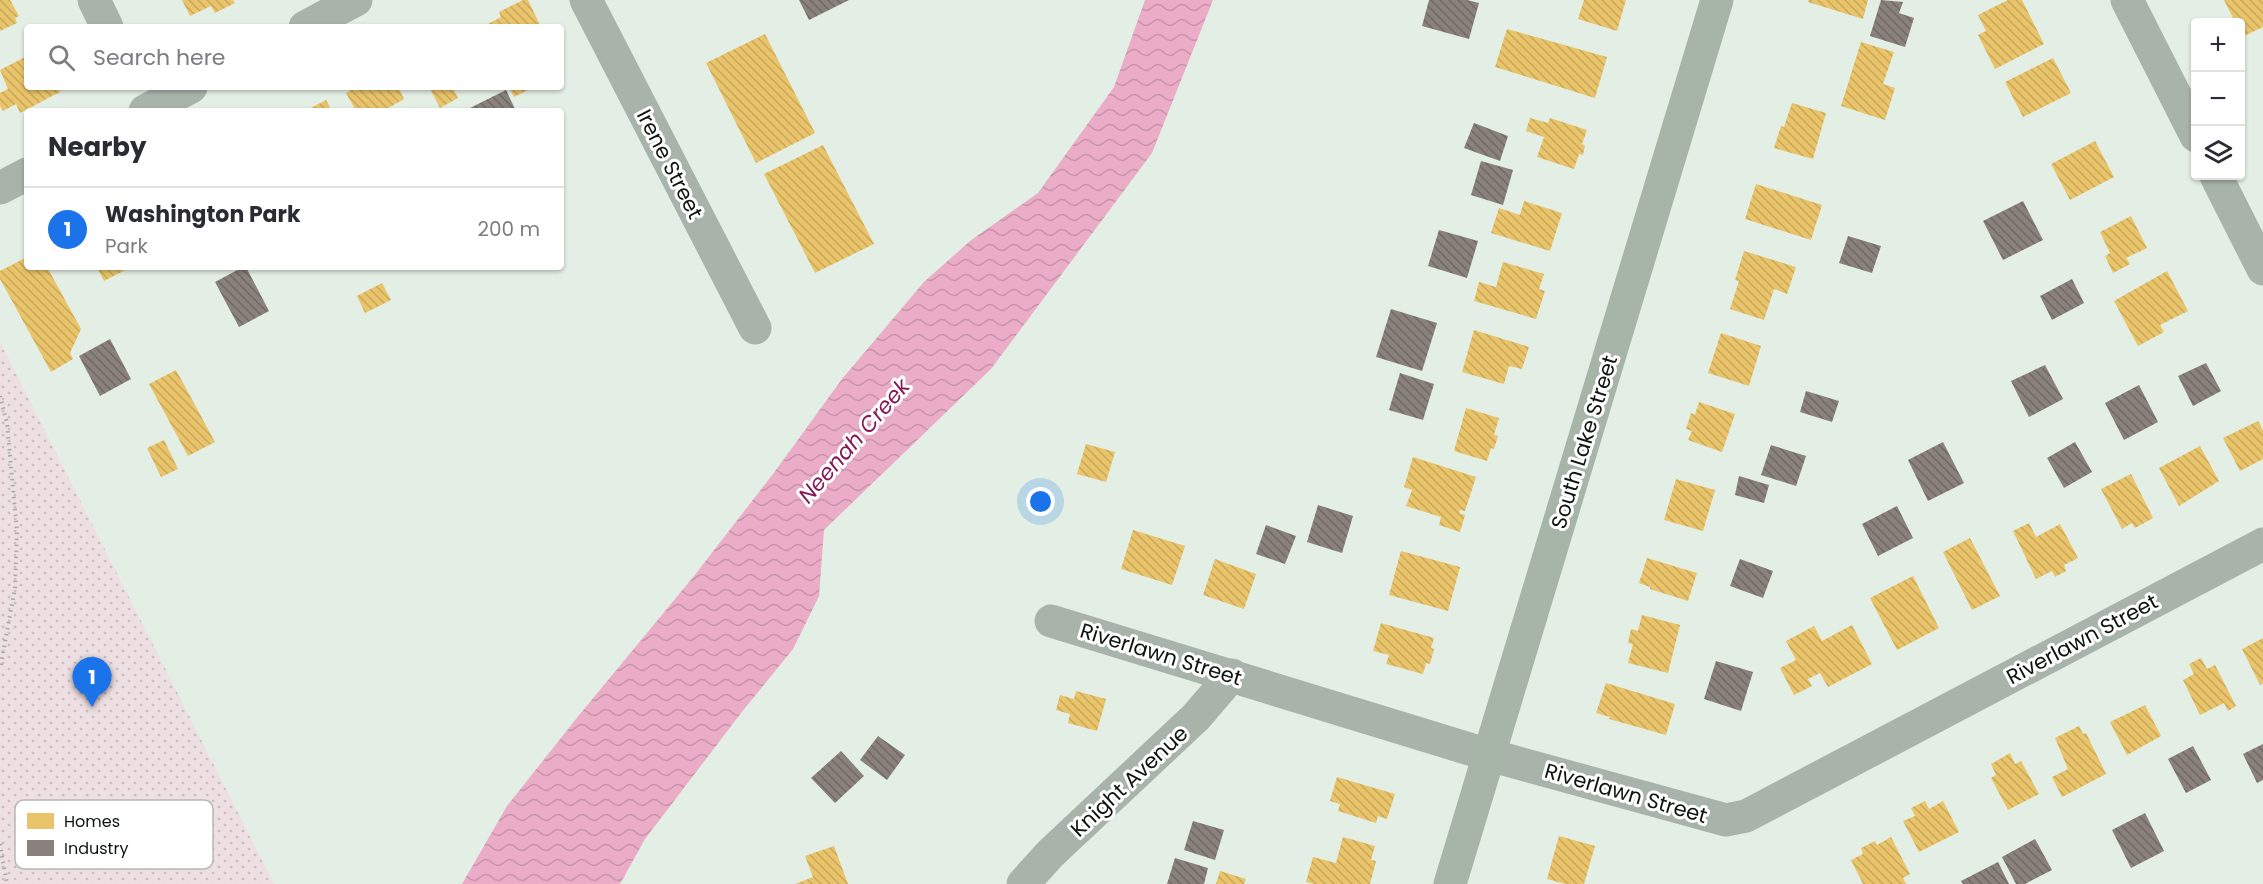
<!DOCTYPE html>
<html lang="en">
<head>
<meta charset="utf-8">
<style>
	body { margin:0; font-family:Poppins,sans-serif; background:#f2f2f3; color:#2b2b33 }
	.controls { position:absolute; right:18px; top:18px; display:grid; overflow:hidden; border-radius:6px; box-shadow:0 2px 4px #0004 }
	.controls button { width:54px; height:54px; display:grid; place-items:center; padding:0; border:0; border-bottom:2px solid #e1e1e2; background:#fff; color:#2b2b33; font:30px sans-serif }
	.you { position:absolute; left:1041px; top:502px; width:21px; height:21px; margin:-15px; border:4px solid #fff; border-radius:50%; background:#1a73e8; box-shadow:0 0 0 9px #1a73e833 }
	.badge { display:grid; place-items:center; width:39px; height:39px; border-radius:50%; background:#1a73e8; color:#fff; font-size:20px; font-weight:700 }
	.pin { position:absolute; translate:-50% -50px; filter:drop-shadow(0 2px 3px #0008) }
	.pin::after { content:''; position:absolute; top:32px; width:21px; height:18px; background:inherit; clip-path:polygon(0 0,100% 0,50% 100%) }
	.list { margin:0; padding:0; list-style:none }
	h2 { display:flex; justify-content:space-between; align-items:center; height:78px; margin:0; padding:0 24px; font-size:26px }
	h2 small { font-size:20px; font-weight:400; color:#7c7c81 }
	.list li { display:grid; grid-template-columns:39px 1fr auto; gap:18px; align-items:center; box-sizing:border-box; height:84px; padding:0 24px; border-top:2px solid #e1e1e2 }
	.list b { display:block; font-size:22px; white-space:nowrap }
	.list p { margin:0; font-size:20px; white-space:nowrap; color:#7c7c81 }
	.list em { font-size:20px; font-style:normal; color:#7c7c81 }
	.icon { flex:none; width:33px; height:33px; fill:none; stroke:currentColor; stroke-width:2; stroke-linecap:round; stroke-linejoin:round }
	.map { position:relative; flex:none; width:2263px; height:884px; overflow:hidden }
	.search { position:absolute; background:#fff; box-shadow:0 2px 4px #0004; left:24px; top:24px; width:540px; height:66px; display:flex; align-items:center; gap:15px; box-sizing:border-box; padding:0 21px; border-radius:6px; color:#7c7c81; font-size:22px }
	.panel { position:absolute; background:#fff; box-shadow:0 2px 4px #0004; left:24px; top:108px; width:540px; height:162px; border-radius:6px }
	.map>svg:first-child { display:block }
	.park { fill:url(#park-dots) }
	.water { fill:url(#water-waves) }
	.homes { fill:url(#homes-back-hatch) }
	.industry { fill:url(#industry-back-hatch) }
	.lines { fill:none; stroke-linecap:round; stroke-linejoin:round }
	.path { stroke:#a2aca3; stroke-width:4; stroke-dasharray:1.5 4.5; stroke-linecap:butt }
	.street { stroke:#a8b4aa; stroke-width:33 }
	.secondary { stroke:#a7b4a8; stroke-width:33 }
	.labels { text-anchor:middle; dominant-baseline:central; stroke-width:6; stroke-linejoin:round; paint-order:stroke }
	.street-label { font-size:21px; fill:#0d150f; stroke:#fff }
	.water-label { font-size:22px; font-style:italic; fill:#851856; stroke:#fff }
	.key { fill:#fff; stroke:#b6b9b7; stroke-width:1.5 }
	.key-label { font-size:16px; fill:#0d150f }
</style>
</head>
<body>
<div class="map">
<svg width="2263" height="884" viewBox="0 0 2263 884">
	<defs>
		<pattern id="park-dots" width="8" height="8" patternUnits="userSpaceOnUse" patternTransform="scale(1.5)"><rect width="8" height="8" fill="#eedfe2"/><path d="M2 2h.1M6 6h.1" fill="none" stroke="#cbbec1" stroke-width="1.8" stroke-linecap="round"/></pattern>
		<pattern id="water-waves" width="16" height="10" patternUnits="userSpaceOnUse" patternTransform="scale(1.5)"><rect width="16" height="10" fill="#eaacc7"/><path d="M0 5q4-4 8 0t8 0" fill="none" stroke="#c893aa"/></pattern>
		<pattern id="homes-back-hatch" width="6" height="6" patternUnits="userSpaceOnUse" patternTransform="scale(1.5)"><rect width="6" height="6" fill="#e9c46a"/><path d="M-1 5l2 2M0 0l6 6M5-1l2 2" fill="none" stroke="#c7a85b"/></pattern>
		<pattern id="industry-back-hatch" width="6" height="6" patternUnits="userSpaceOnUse" patternTransform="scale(1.5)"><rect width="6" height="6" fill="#8a817c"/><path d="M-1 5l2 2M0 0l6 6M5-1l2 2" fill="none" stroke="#6f6864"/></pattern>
	</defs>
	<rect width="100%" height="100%" fill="#e3efe4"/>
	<path class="park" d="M0,342l274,542h-274z"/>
	<path class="water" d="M1145,0h68l-61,153 -161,216 -167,161 -5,66 -26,53 -52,64 -96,126 -25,45h-158l45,-78 73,-92 114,-138 79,-102 69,-95 82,-97 46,-41 68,-48 76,-106z"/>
	<g class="homes">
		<path d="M0,0h10l9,16 -4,2 2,5 -17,8z"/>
		<path d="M182,0h51l2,3 -20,10 -4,-7 -21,10z"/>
		<path d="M523,0h5l13,27h-55v-2l15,-8 -2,-5z"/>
		<path d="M1584,0h42l-9,31 -39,-12z"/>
		<path d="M1809,0h59l-5,19 -55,-17z"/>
		<path d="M2008,0h14l22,44 -49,25 -17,-34 8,-4 -8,-16z"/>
		<path d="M2224,0h39v27l-21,10 -2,-15h-5z"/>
		<path d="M1507,29l100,28 -12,41 -100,-31z"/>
		<path d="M765,34l50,99 -59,30 -50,-100z"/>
		<path d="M1861,42l33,10 -11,32 12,4 -10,32 -44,-14z"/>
		<path d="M27,56v31h31l2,5 -40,21 -4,-9 -13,7 -3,-5v-13l8,-4 -8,-19z"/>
		<path d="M2053,58l18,35 -48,24 -18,-35z"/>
		<path d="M356,87h42l6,12 -21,12h-27l-10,-18z"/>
		<path d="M429,87h23l6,11 -18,10z"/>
		<path d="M509,87h25l-20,10z"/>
		<path d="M326,100l6,11h-27z"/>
		<path d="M1792,103l34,10 -13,46 -39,-11 7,-22 3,1z"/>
		<path d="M1530,118l18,5 2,-5 37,12 -5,14 3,2 -2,9 -4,-1 -5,15 -37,-12 7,-20 -18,-6z"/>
		<path d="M2095,141l19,36 -44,23 -19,-36z"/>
		<path d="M823,145l51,99 -59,29 -51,-99z"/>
		<path d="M1756,184l66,21 -11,35 -66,-21z"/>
		<path d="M1524,201l38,12 -12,38 -59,-18 8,-25 21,7z"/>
		<path d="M2131,216l16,32 -21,10 4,6 -17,9 -8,-17 5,-3 -10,-21z"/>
		<path d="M1744,251l52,16 -9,27 -13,-5 -10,31 -34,-11 9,-28 -4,-1z"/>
		<path d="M27,257v10h20l34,62 -11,24 3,6 -22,13 -51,-93v-8z"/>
		<path d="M1503,262l41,12 -5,15 6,2 -9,28 -62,-18 5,-19 17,5z"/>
		<path d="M97,267h34l-27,14z"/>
		<path d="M2167,271l21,40 -28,14 4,7 -26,14 -24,-45z"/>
		<path d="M382,283l9,17 -26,13 -8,-17z"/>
		<path d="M1474,330l55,17 -7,22 -13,-3 -5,18 -42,-12z"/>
		<path d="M1721,333l40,13 -12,40 -41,-13z"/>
		<path d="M176,370l39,72 -27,14 -39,-72z"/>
		<path d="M1699,402l36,12 -13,38 -34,-12 4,-9 -6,-2 5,-16 4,2z"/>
		<path d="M1466,408l33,10 -5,17 4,1 -4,13 -3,-1 -4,13 -33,-10z"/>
		<path d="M2258,421l5,9v29l-23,12 -17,-33z"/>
		<path d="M164,440l14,29 -17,8 -14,-29z"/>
		<path d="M1086,444l29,8 -9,30 -29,-8z"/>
		<path d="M2200,446l19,35 -40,25 -20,-38z"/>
		<path d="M1413,457l63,20 -11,34 -5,-1 -1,3 6,2 -5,17 -21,-7 2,-8 -35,-11 6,-16 -8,-3z"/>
		<path d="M2131,474l22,44 -18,10 -3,-5 -10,6 -21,-40z"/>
		<path d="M1676,479l39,11 -12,41 -39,-11z"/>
		<path d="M2029,523l7,14 24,-13 18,34 -14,7 2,6 -11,6 -3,-6 -16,8 -23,-48z"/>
		<path d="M1133,530l52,16 -13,39 -51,-16z"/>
		<path d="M1970,538l30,58 -28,14 -29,-58z"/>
		<path d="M1401,551l59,16 -12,44 -59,-16z"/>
		<path d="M1647,558l50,15 -9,28 -38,-12v-2l-11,-4z"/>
		<path d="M1215,559l41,15 -12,35 -41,-14z"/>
		<path d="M1913,576l26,52 -42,22 -27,-52z"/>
		<path d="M1642,615l38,10 -12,48 -40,-10 5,-19 -5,-1 3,-14 7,2z"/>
		<path d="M1381,623l53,15 -3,10 3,1 -4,15 -4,-1 -3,11 -37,-10 3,-9 -16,-4z"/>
		<path d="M1852,625l20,39 -44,23 -8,-14 -12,6 4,7 -18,9 -14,-27 16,-8 -10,-19 28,-15 8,15z"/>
		<path d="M2263,638v46l-3,1 -18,-36z"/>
		<path d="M2201,658l6,11 8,-4 21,41 -8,5 -4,-8 -24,12 -17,-35 11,-6 -5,-10z"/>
		<path d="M1606,683l69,21 -9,31 -57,-16 1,-2 -14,-4z"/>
		<path d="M1076,691l30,8 -9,32 -29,-8 2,-9 -14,-4 4,-15 14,4z"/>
		<path d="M2145,705l16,31 -34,19 -17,-33z"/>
		<path d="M2079,726l4,8 3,-1 20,41 -44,23 -10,-20 16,-8 -13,-31z"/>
		<path d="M2010,753l5,11 6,-3 18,33 -31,16 -17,-32 5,-3 -5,-11z"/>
		<path d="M1337,777l58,17 -8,25 -9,-3 -2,7 -38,-12 2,-7 -10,-3z"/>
		<path d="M1925,801l4,8 14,-8 16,31 -40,20 -16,-31 12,-5 -4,-8z"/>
		<path d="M1559,836l36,10 -11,38h-19l-18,-5z"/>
		<path d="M1343,837l32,9 -4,14 5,1 -6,23h-56l-8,-2 7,-25 23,6z"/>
		<path d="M1891,837l19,37 -7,4 3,6h-43l-12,-24 12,-6 -2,-6 14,-7 2,4z"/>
		<path d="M834,846l14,38h-53l18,-7 -8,-21z"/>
		<path d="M1220,871l26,8 -2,5h-28z"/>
	</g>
	<g class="industry">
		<path d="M799,0h50l-40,20z"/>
		<path d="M1429,0h38l12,3 -10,36 -47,-13z"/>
		<path d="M1881,0l22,2 -4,11 15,5 -9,29 -35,-11z"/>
		<path d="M506,90l10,21h-45l-1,-3z"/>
		<path d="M1474,123l34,13 -8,25 -36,-13z"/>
		<path d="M1481,161l32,9 -10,35 -32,-10z"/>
		<path d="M2023,201l20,39 -40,20 -20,-39z"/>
		<path d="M1439,230l39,11 -11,37 -39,-12z"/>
		<path d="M1848,236l33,10 -9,27 -33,-10z"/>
		<path d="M243,267h3l23,44 -30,16 -24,-45z"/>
		<path d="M2072,279l12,24 -32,17 -12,-24z"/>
		<path d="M1391,309l46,14 -15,48 -46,-14z"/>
		<path d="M110,339l21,40 -31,17 -21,-40z"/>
		<path d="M2206,363l15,28 -28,15 -15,-30z"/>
		<path d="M2045,365l18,34 -34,18 -18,-36z"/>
		<path d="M1400,373l34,11 -11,36 -34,-10z"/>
		<path d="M2139,385l19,37 -34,18 -19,-37z"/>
		<path d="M1806,391l33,10 -7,21 -32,-10z"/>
		<path d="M1943,442l21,41 -36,18 -20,-41z"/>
		<path d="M2075,442l17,30 -28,16 -17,-30z"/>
		<path d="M1771,445l35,11 -10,30 -35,-11z"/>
		<path d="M1739,476l30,9 -5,18 -29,-8z"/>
		<path d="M1318,505l35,11 -11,37 -35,-11z"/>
		<path d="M1897,506l16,32 -35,18 -16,-32z"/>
		<path d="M1266,525l30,11 -11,28 -29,-10z"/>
		<path d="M1740,559l33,12 -10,27 -33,-12z"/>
		<path d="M1716,661l37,11 -12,39 -37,-12z"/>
		<path d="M878,736l27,19 -18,25 -27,-20z"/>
		<path d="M2263,744v36l-6,3 -14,-29z"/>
		<path d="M2193,746l18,34 -25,13 -18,-34z"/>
		<path d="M841,751l23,25 -29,27 -24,-25z"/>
		<path d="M2145,813l19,38 -33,17 -19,-38z"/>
		<path d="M1193,821l31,9 -9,30 -31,-10z"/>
		<path d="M2035,839l17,31 -27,14h-9l-14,-27z"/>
		<path d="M1175,858l33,10 -4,16h-37z"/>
		<path d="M1998,862l11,22h-46l-2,-3z"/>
	</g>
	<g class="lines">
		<g class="path">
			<path d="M0,396l7,27 10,109 -2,56 -15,81"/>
			<path d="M0,844l7,40"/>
		</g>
		<g class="street">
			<path d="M94,0l13,27"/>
			<path d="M586,0l169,328"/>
			<path d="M2127,0l69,136"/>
			<path d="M305,27l51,-27"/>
			<path d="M145,111l46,-24"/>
			<path d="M2216,176l47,93"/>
			<path d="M0,188l27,-14"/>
			<path d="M1051,621l438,134 237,65 20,-4 517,-272"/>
			<path d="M1023,884l27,-30 146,-137 36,-42"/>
		</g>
		<path class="secondary" d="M1450,884l267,-884"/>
	</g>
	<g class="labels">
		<g class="street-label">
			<text transform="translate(670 164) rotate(63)">Irene Street</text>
			<text transform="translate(1584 442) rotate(-73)">South Lake Street</text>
			<text transform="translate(2082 639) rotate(-28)">Riverlawn Street</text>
			<text transform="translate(1161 654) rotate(17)">Riverlawn Street</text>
			<text transform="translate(1129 781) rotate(-43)">Knight Avenue</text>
			<text transform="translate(1626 793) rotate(16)">Riverlawn Street</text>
		</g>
		<g class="water-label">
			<text transform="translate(854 441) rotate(-49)">Neenah Creek</text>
		</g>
	</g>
	<rect x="15" y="800" width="198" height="69" rx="9" class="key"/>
	<rect x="27" y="813" width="27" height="16" fill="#e9c46a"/>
	<rect x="27" y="840" width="27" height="16" fill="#8a817c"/>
	<g class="key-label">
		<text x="64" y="827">Homes</text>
		<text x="64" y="854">Industry</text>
	</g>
</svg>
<div class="controls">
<button>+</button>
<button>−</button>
<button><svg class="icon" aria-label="layers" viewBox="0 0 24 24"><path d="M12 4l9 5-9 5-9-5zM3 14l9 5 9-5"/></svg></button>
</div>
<div class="you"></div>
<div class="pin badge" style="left:92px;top:707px">1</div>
<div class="search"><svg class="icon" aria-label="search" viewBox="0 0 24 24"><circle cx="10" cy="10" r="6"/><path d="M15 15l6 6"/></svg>Search here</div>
<section class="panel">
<h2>Nearby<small></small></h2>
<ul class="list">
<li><span class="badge">1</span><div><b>Washington Park</b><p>Park</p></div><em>200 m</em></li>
</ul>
</section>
</div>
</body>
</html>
